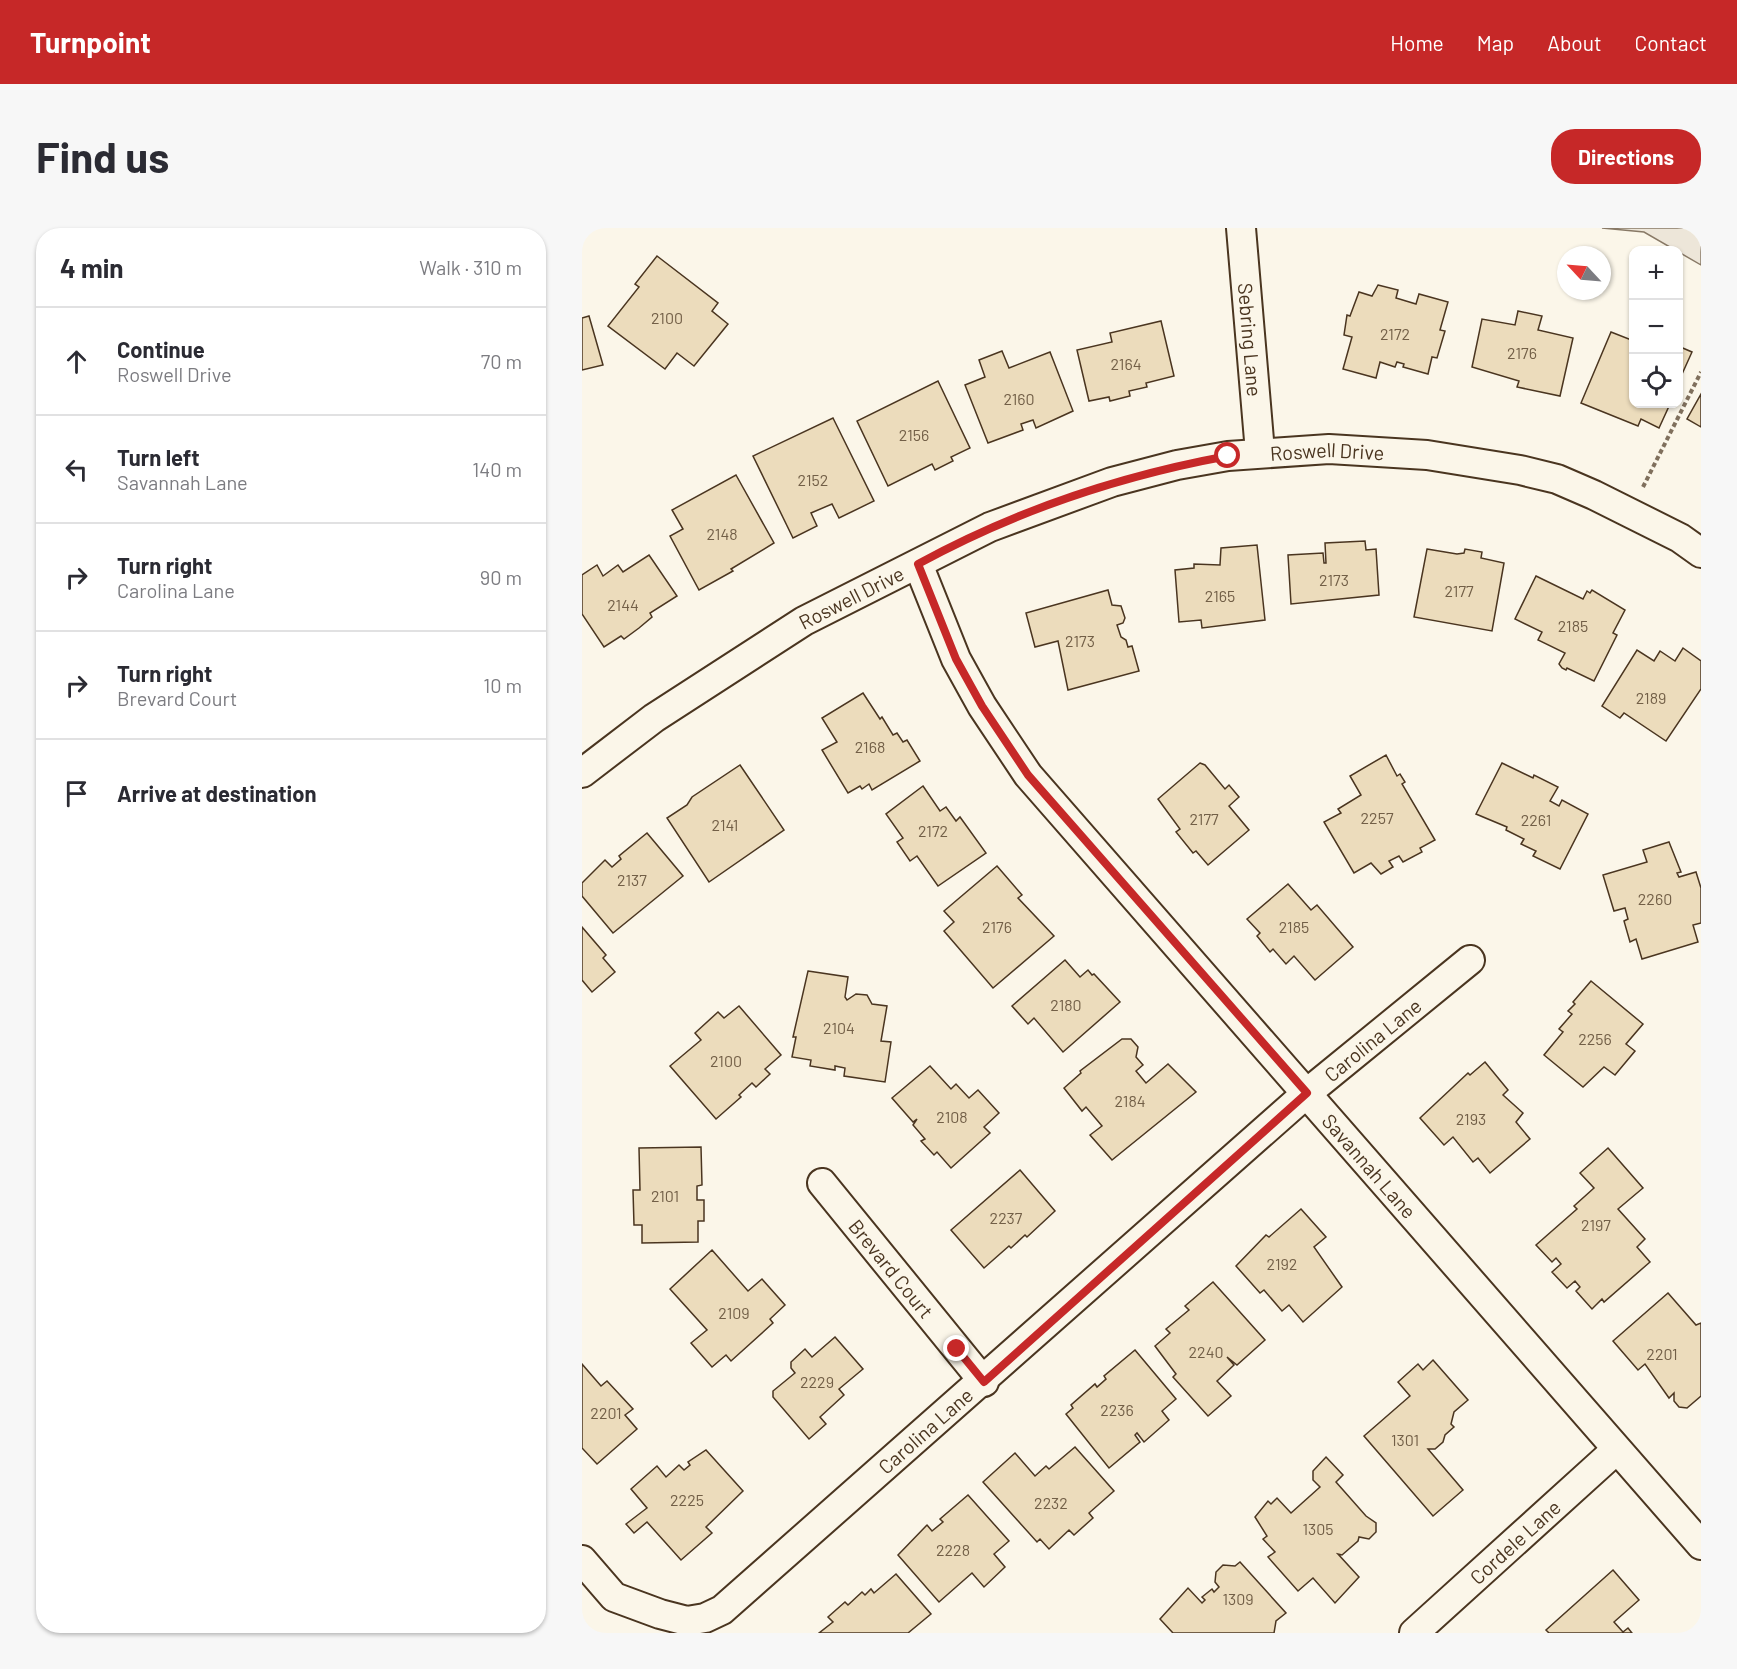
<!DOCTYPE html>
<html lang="en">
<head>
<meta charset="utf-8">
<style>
	body { margin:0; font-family:Barlow,sans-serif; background:#f7f7f7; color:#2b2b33 }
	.controls { position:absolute; right:18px; top:18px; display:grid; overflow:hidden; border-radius:12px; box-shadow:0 2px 4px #0004 }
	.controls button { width:54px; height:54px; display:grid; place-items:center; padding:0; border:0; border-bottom:2px solid #e1e1e2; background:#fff; color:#2b2b33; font:30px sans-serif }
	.compass { position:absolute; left:975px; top:18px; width:54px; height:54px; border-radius:50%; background:#fff; box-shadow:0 2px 4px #0004; rotate:296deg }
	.stop { position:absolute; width:18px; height:18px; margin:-14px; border:4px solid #c62828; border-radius:50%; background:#fff }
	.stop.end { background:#c62828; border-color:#fff; box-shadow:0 2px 6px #0008 }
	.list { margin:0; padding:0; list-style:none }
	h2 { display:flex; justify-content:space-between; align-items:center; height:78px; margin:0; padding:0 24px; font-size:26px }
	h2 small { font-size:20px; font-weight:400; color:#7c7c81 }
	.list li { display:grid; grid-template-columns:39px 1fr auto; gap:18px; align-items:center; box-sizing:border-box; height:108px; padding:0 24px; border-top:2px solid #e1e1e2 }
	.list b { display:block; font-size:22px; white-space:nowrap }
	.list p { margin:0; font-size:20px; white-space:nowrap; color:#7c7c81 }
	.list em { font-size:20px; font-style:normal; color:#7c7c81 }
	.icon { flex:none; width:33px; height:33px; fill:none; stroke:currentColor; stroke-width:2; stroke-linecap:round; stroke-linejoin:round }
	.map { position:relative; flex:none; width:1119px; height:1405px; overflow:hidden; border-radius:24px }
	header { display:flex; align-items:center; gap:36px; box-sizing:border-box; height:84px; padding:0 30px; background:#c62828; color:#fff }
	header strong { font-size:28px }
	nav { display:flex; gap:33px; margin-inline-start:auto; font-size:21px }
	.intro { display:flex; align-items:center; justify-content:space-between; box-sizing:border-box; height:144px; padding:0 36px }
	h1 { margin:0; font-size:42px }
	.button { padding:15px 27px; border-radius:24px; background:#c62828; color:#fff; font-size:21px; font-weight:700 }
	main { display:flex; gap:36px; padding:0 36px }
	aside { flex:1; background:#fff; border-radius:24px; box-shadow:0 2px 4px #0004 }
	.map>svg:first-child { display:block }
	.green { fill:#ede6d9; stroke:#887966; stroke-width:1.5 }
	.building { fill:#ecdcbc; stroke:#4a3520; stroke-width:1.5 }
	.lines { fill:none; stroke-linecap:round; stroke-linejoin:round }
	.street-casing { stroke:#4a3520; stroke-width:32 }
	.path { stroke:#7f6f5c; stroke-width:4; stroke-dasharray:4.5 3; stroke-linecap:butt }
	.street { stroke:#fbf6e9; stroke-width:28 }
	.route { stroke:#c62828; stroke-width:8 }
	.labels { text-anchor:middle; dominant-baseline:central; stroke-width:4.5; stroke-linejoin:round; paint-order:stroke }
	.number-label { font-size:16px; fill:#725f47 }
	.street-label { font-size:20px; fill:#4a3520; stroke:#fbf6e9 }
</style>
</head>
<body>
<header>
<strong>Turnpoint</strong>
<nav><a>Home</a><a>Map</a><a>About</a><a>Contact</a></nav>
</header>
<div class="intro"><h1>Find us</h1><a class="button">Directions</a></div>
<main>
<aside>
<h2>4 min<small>Walk · 310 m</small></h2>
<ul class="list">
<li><svg class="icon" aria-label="ahead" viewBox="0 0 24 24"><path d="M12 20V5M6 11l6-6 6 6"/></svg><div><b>Continue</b><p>Roswell Drive</p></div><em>70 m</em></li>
<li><svg class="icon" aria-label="left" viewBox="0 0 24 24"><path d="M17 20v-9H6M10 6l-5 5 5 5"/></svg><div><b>Turn left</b><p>Savannah Lane</p></div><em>140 m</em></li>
<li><svg class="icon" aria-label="right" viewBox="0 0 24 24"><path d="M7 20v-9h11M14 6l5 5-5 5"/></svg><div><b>Turn right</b><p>Carolina Lane</p></div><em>90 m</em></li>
<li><svg class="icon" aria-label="right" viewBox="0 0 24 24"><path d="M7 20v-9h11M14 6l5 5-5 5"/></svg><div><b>Turn right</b><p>Brevard Court</p></div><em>10 m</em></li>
<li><svg class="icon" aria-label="arrive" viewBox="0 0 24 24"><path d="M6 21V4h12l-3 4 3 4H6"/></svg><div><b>Arrive at destination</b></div></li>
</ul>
</aside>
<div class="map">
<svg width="1119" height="1405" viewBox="0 0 1119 1405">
	<rect width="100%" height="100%" fill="#fbf6e9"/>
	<path class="green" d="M1020,0h99v37l-57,-33z"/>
	<g class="building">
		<path d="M75,28l61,47 -6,8 16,13 -34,42 -17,-13 -12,16 -57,-43 31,-39 -4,-3z"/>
		<path d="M796,57l20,5 -2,8 20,6 3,-10 29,8 -8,28 5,1 -8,27 -5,-1 -4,17 -25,-7 1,-3 -7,-2 -2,5 -15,-5 -4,16 -33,-9 9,-32 -8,-2 3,-20 3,1 9,-24 13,4z"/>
		<path d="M936,83l24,5 -4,14 35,8 -13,58 -43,-9 2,-6 -47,-14 10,-48 33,6z"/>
		<path d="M7,88l14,49 -21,5v-52z"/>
		<path d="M579,93l13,55 -28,7 1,4 -18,4 1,5 -20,5 -1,-4 -20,4 -12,-51 35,-8 -2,-9z"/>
		<path d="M1029,104l23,9v63h36l-11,24 -18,-9 -3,7 -57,-23z"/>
		<path d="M1096,118l14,6 -14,31z"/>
		<path d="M420,123l7,17 41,-16 23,59 -37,17 -3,-8 -12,4 2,6 -35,13 -23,-58 20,-8 -6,-17z"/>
		<path d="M356,153l32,67 -19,9 2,4 -18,9 -3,-6 -44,22 -31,-65z"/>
		<path d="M1119,166v33l-14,-8z"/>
		<path d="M251,190l41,83 -35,17 -7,-14 -21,9 6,13 -24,12 -40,-82z"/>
		<path d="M154,247l38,68 -43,26 2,2 -34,19 -29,-54 13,-7 -11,-19z"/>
		<path d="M783,313l1,9 10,-1 3,46 -88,9 -3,-49 35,-2 1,10h2l-1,-20z"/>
		<path d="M675,317l8,75 -63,8 -1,-8 -22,2 -4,-52 19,-2v-4l26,1 1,-17z"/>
		<path d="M845,321l30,5 7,-1 1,-4 17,3 -1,6 23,5 -12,68 -78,-14z"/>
		<path d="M67,327l28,41 -27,17 2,4 -13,11 -15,11 -3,-3 -17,11 -22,-33v-39l15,-10 6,11 15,-11 5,7z"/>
		<path d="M954,348l47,23 4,-8 3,2 2,-3 33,20 -12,23 4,2 -23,46 -27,-13 -1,2 -4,-2 -3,-4 6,-11 -27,-13 4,-8 -27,-13z"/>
		<path d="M526,362l4,15 9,1 4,12 -2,5 -6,2 4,12 5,3 2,7 4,-1 7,25 -71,19 -10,-49 -23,6 -9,-34z"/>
		<path d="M1101,420l18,13v28l-35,52 -42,-28 -4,5 -18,-12 35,-56 17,11 6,-10 15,10z"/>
		<path d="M281,465l17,26 2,-2 11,18 4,-2 6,9 4,-2 13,21 -48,29 -3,-6 -7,5 -2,-3 -12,7 -26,-43 15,-8 -15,-24z"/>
		<path d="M804,527l11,21 3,-2 5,8 -3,2 33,56 -15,8 2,4 -19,10 -4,-6 -10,5 4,6 -12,7 -10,-11 -17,10 -30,-51 17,-9 -3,-4 23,-14 -11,-19z"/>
		<path d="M618,535l5,2 20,24 4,-4 10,12 -10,9 20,24 -41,35 -12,-14 -3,2 -17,-21 4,-3 -22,-30z"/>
		<path d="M920,535l31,15 1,-3 24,12 -8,14 9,5 3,-6 26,14 -28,55 -27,-13 3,-5 -15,-7 3,-5 -18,-9 1,-3 -31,-13z"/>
		<path d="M158,537l44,65 -75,52 -42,-64 20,-13 5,-8z"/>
		<path d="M341,558l17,25 6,-4 10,14 4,-4 26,36 -48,33 -21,-30 -7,5 -13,-19 6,-4 -17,-24z"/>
		<path d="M65,605l36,43 -70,57 -31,-37v-13l23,-23 7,7 9,-8 -2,-3z"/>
		<path d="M1087,614l12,30 -4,1 2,4 17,-5 5,16v35l-8,2 5,17 -56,17 -6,-20 -6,3 -6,-21 4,-2 -3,-11 -11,3 -11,-36 44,-13 -4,-12z"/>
		<path d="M415,638l25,29 -4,3 36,38 -61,52 -49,-57 10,-9 -10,-11z"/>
		<path d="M706,656l23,26 6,-5 36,42 -38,33 -21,-24 -8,8 -13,-15 -3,3 -13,-16 3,-3 -13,-14z"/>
		<path d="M0,699l24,28 -3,3 12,14 -23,20 -10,-12z"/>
		<path d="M483,732l15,17 8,-7 4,5 2,-1 26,28 -57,50 -29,-34 -6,6 -16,-18z"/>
		<path d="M226,743l40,6 -3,20 2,3 9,-6 11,1 5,9 15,2 -6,35 10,1 -6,40 -41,-6 1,-8 -10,-2v4l-25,-4 1,-6 -19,-3 4,-20h-3z"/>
		<path d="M1009,753l52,43 -17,20 9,7 -20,24 -11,-8 -21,20 -39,-32 19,-23 -4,-3 13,-15 -4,-3 7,-7 -2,-2z"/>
		<path d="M157,778l42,49 -16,14 5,5 -14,13 -4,-4 -13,12 2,2 -25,22 -46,-53 31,-26 -6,-7 23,-21 6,6z"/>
		<path d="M540,811h9l7,8 -2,10 7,8 -7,6 10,12 22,-19 28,28 -84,68 -22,-25 12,-9 -16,-19 -4,4 -18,-23 17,-15 -1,-2z"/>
		<path d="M903,834l23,28 -5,5 20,18 -7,9 14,17 -40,34 -12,-15 -5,4 -20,-25 -9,8 -24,-27 48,-45 2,2z"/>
		<path d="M348,838l21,23 5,-5 13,14 9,-8 21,23 -15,14 6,6 -39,35 -14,-16 -3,3 -13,-14 4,-2 -12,-14 4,-6 -4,3 -21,-24z"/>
		<path d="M119,919l1,38 -5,1v14h7v21h-6v21l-56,1v-18h-8l-1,-35h7l-1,-42z"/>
		<path d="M1026,920l35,40 -25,21 27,30 -8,8 13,15 -46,40 -2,-3 -10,10 -16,-18 4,-4 -5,-6 -8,7 -15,-16 9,-8 -5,-6 -4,4 -16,-17 41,-36 -3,-3 20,-18 -14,-15z"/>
		<path d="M438,942l35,41 -28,26 -2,-2 -14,13 -2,-2 -25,22 -33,-38z"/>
		<path d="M719,981l25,28 -12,10 28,40 -39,35 -14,-17 -7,6 -18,-21 -4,3 -24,-27 30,-31 3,2z"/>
		<path d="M130,1022l36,41 14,-12 23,26 -15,14 3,4 -42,38 -5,-6 -14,12 -21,-24 16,-13 -37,-41z"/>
		<path d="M631,1054l52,58 -28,25 -10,-8 7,8 -17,16 14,15 -23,20 -35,-39 3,-3 -21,-28 15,-13 -4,-4 23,-19 -4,-4z"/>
		<path d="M1086,1065l28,32 5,-2v73l-14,12 -8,-1 -5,-6v-8l-5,5 -24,-34 -7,6 -25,-29z"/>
		<path d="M253,1109l28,32 -24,20 5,6 -24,22 6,7 -17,15 -36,-42v-6l22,-18 -4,-5v-6l14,-13 7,8z"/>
		<path d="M553,1122l41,49 -14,12 7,9 -25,22 -7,-9 -2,2 5,7 -31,26 -43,-54 7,-6 -2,-3 24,-21 2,3 9,-8 -2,-3z"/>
		<path d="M851,1132l35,40 -14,12 -3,12 3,3 -9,8 -2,7 -8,7h-7l35,41 -30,26 -69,-80 46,-40 -12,-14 20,-18 5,6z"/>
		<path d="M0,1136l19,22 6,-5 26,28 -8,6 12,14 -40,35 -15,-16z"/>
		<path d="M493,1219l39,44 -25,22 4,5 -19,17 -5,-5 -20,19 -9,-10 -3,3 -54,-60 32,-29 20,23 11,-10 3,3z"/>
		<path d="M124,1222l37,41 -37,36 6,6 -31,27 -34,-38 -13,11 -8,-9 21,-16 -16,-19 26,-23 9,11 13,-12 5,5 6,-5 -2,-3z"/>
		<path d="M744,1229l17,18 -7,7 30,34 10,7v9l-7,7 -10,-2 -1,4 -16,14 -4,-1 21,23 -24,26 -22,-25 -15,13 -30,-34 7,-5 -12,-13 4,-3 -12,-19 13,-16 3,3 6,-6 14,15 29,-26 -7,-7v-9z"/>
		<path d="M386,1267l41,46 -15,13 11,13 -21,20 -12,-14 -33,29 -41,-47 29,-30 5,6 11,-9 -3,-3z"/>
		<path d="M658,1334l46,51 -10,8 -2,12h-101l-13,-14 28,-31 14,15 3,-3 -3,-3 10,-8 2,3 5,-5 -4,-5 1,-10 7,-7 12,1z"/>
		<path d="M1031,1342l26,30 -25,22 9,10 5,-4 4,5h-83l-3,-3z"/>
		<path d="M314,1346l35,40 -23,19h-89l14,-11 -5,-5 17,-15 3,3 14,-13 3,3 6,-6 3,4z"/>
	</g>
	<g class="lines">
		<g class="street-casing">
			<g id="street">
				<path id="s1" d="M659,0l19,224"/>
				<path id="s2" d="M336,336l38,95 26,47 46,69 673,770"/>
				<path id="s3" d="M0,545l72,-55 150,-97 186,-94 122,-45 65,-17 51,-9 101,-7 98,6 93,15 37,9 37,16 86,43 21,15"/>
				<path id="s4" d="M240,955l162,199"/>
				<path id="s5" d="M0,1332l32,37 46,17 27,7 18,-3 17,-8 585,-517 163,-133"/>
				<path id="s6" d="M832,1405l202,-183"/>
			</g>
		</g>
		<path class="path" d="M1061,259l58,-115"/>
		<use href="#street" class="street"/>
	</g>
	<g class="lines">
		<path class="route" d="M375,1121l27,33 323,-289 -279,-318 -46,-69 -26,-47 -38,-95c97,-53 201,-88 310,-108"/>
	</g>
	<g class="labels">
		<g class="number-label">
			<text x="85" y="89">2100</text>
			<text x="813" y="105">2172</text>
			<text x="940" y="124">2176</text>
			<text x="544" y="135">2164</text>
			<text x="437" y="170">2160</text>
			<text x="332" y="206">2156</text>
			<text x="231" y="251">2152</text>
			<text x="140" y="305">2148</text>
			<text x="752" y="351">2173</text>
			<text x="877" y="362">2177</text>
			<text x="638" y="367">2165</text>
			<text x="41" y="376">2144</text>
			<text x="991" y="397">2185</text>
			<text x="498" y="412">2173</text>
			<text x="1069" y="469">2189</text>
			<text x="288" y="518">2168</text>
			<text x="795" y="589">2257</text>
			<text x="622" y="590">2177</text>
			<text x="954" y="591">2261</text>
			<text x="143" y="596">2141</text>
			<text x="351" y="602">2172</text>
			<text x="50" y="651">2137</text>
			<text x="1073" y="670">2260</text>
			<text x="415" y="698">2176</text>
			<text x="712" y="698">2185</text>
			<text x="484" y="776">2180</text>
			<text x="257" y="799">2104</text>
			<text x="1013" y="810">2256</text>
			<text x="144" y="832">2100</text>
			<text x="548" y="872">2184</text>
			<text x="370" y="888">2108</text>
			<text x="889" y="890">2193</text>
			<text x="83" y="967">2101</text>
			<text x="424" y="989">2237</text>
			<text x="1014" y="996">2197</text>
			<text x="700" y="1035">2192</text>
			<text x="152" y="1084">2109</text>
			<text x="624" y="1123">2240</text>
			<text x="1080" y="1125">2201</text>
			<text x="235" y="1153">2229</text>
			<text x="535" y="1181">2236</text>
			<text x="24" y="1184">2201</text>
			<text x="823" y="1211">1301</text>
			<text x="105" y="1271">2225</text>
			<text x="469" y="1274">2232</text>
			<text x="736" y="1300">1305</text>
			<text x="371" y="1321">2228</text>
			<text x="656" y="1370">1309</text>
		</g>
		<g class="street-label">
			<text stroke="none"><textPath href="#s1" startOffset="112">Sebring Lane</textPath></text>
			<text stroke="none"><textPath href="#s3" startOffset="826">Roswell Drive</textPath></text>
			<text stroke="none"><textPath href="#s3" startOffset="322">Roswell Drive</textPath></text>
			<text stroke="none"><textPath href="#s5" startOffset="1028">Carolina Lane</textPath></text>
			<text stroke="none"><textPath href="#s2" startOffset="758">Savannah Lane</textPath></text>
			<text stroke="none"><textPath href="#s4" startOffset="110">Brevard Court</textPath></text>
			<text stroke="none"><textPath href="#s5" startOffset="434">Carolina Lane</textPath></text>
			<text stroke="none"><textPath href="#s6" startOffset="136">Cordele Lane</textPath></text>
		</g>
	</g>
</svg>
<div class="controls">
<button>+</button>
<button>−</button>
<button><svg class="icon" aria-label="locate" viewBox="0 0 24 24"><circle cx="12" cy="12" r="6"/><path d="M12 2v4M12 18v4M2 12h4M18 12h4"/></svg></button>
</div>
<svg class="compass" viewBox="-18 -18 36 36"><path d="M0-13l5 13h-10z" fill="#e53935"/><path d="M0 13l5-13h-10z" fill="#7c7c81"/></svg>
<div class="stop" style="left:646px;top:228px"></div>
<div class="stop end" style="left:375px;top:1121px"></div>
</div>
</main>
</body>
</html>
